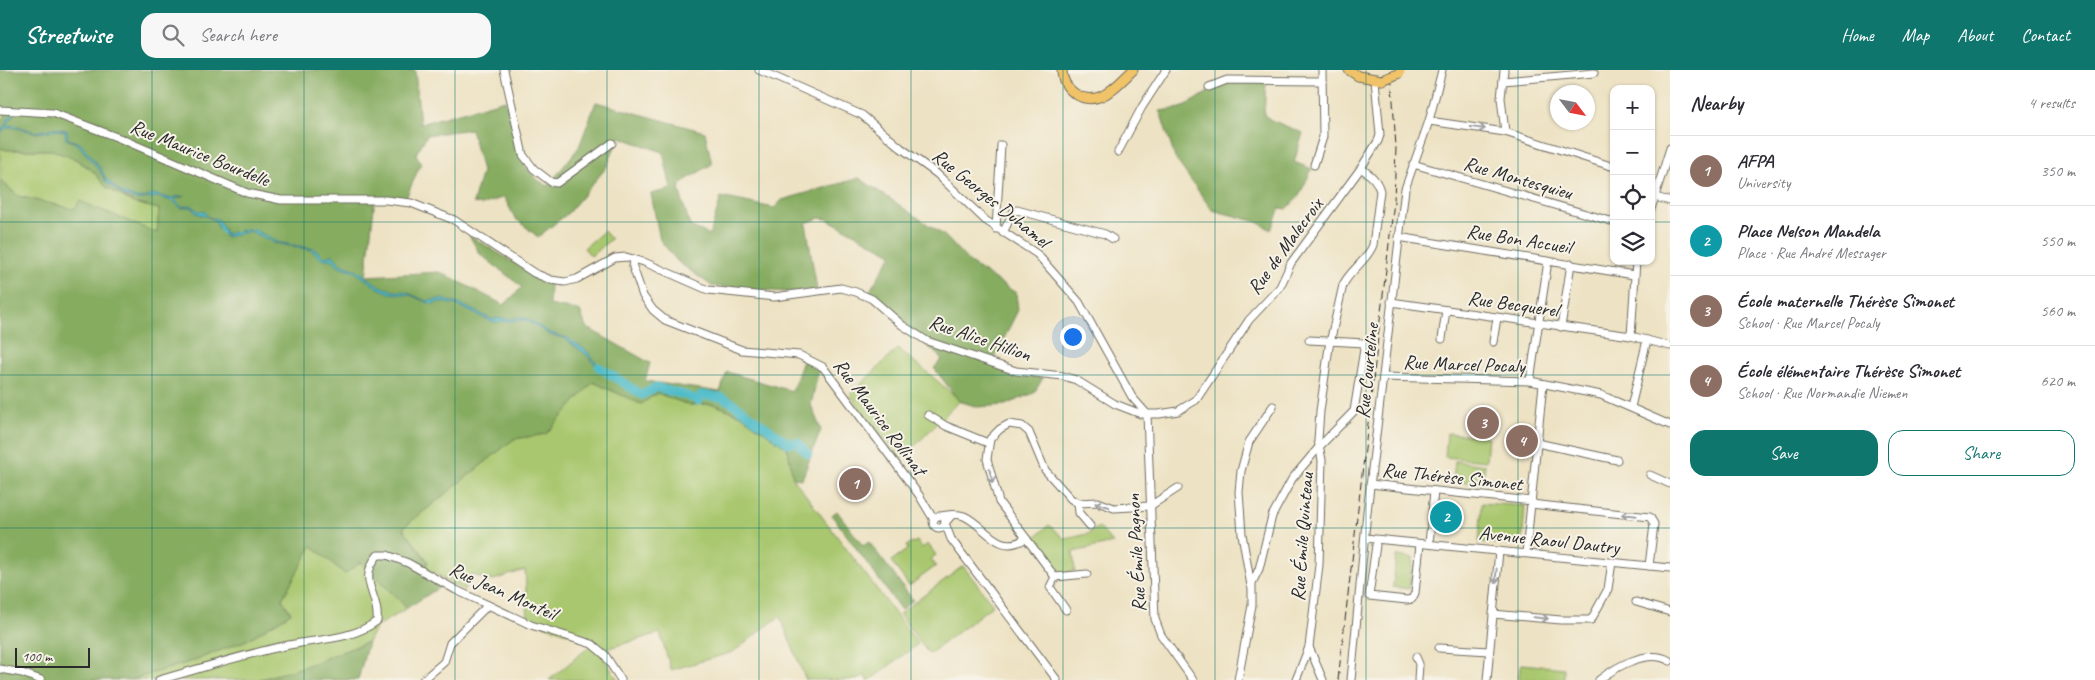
<!DOCTYPE html>
<html lang="en">
<head>
<meta charset="utf-8">
<style>
	body { margin:0; font-family:Caveat,sans-serif; background:#f7f7f7; color:#2b2b33 }
	.controls { position:absolute; right:15px; top:15px; display:grid; overflow:hidden; border-radius:10px; box-shadow:0 1px 4px #0004 }
	.controls button { width:45px; height:45px; display:grid; place-items:center; padding:0; border:0; border-bottom:1px solid #e1e1e2; background:#fff; color:#2b2b33; font:25px sans-serif }
	.compass { position:absolute; left:1550px; top:15px; width:45px; height:45px; border-radius:50%; background:#fff; box-shadow:0 1px 4px #0004; rotate:122deg }
	.scale { position:absolute; left:15px; bottom:12px; width:75px; box-sizing:border-box; padding-left:5px; border:2px solid #2b2b2b; border-top:0; font-size:14px; line-height:18px; white-space:nowrap; color:#2b2b2b; -webkit-text-stroke:4px #f7f3e8; paint-order:stroke }
	.you { position:absolute; left:1072px; top:266px; width:18px; height:18px; margin:-12px; border:4px solid #fff; border-radius:50%; background:#1a73e8; box-shadow:0 0 0 8px #1a73e833 }
	.badge { display:grid; place-items:center; width:32px; height:32px; border-radius:50%; background:#0f766e; color:#fff; font-size:16px; font-weight:700 }
	.pin { position:absolute; translate:-50% -50%; border:2px solid #fff; box-shadow:0 1px 5px #0006 }
	.list { margin:0; padding:0; list-style:none }
	h2 { display:flex; justify-content:space-between; align-items:center; height:65px; margin:0; padding:0 20px; font-size:21px }
	h2 small { font-size:16px; font-weight:400; color:#7c7c81 }
	.list li { display:grid; grid-template-columns:32px 1fr auto; gap:15px; align-items:center; box-sizing:border-box; height:70px; padding:0 20px; border-top:1px solid #e1e1e2 }
	.list b { display:block; font-size:19px; white-space:nowrap }
	.list p { margin:0; font-size:16px; white-space:nowrap; color:#7c7c81 }
	.list em { font-size:16px; font-style:normal; color:#7c7c81 }
	.actions { display:flex; gap:10px; padding:15px 20px }
	.actions a { flex:1; padding:11px 0; border:1px solid #0f766e; border-radius:15px; text-align:center; font-size:18px; color:#0f766e }
	.actions .main { background:#0f766e; color:#fff }
	.icon { flex:none; width:28px; height:28px; fill:none; stroke:currentColor; stroke-width:2; stroke-linecap:round; stroke-linejoin:round }
	.map { position:relative; flex:none; width:1670px; height:610px; overflow:hidden }
	header { display:flex; align-items:center; gap:30px; box-sizing:border-box; height:70px; padding:0 25px; background:#0f766e; color:#fff }
	header strong { font-size:24px }
	nav { display:flex; gap:28px; margin-inline-start:auto; font-size:18px }
	.search { width:350px; height:45px; background:#f7f7f7; display:flex; align-items:center; gap:12px; box-sizing:border-box; padding:0 18px; border-radius:15px; color:#7c7c81; font-size:19px }
	main { display:flex }
	aside { flex:1; background:#fff }
	.map>svg:first-child { display:block }
	.green { fill:#a9c76e; stroke:#6a794c }
	.forest { fill:#86ac61; stroke:#586c46 }
	.water { fill:#4fbcc9; stroke:#3d747a }
	.lines { fill:none; stroke-linecap:round; stroke-linejoin:round }
	.river { stroke:#4fbcc9; stroke-width:9 }
	.minor-casing { stroke:#6f6b60; stroke-width:9 }
	.major-casing { stroke:#6f6b60; stroke-width:11 }
	.minor { stroke:#fff; stroke-width:7 }
	.major { stroke:#f0c369; stroke-width:9 }
	.rail { stroke:#2b2b2b; stroke-width:1; stroke-dasharray:8 4; stroke-linecap:butt }
	.major-bridge-casing { stroke:#6f6b60; stroke-width:11; stroke-linecap:butt }
	.major-bridge { stroke:#f0c369; stroke-width:9 }
	.oneway { stroke:#a0a0a0 }
	.grid { fill:none; stroke:#0f766e; stroke-width:1; stroke-opacity:0.55 }
	.labels { text-anchor:middle; dominant-baseline:central; stroke-width:4; stroke-linejoin:round; paint-order:stroke }
	.street-label { font-size:20px; fill:#2b2b2b; stroke:#f7f3e8 }
</style>
</head>
<body>
<header>
<strong>Streetwise</strong>
<div class="search"><svg class="icon" aria-label="search" viewBox="0 0 24 24"><circle cx="10" cy="10" r="6"/><path d="M15 15l6 6"/></svg>Search here</div>
<nav><a>Home</a><a>Map</a><a>About</a><a>Contact</a></nav>
</header>
<main>
<div class="map">
<svg width="1670" height="610" viewBox="0 0 1670 610">
	<rect width="100%" height="100%" fill="#f7f3e8"/>
	<filter id="ink" filterUnits="userSpaceOnUse"><feTurbulence type="fractalNoise" baseFrequency=".02" numOctaves="2"/><feDisplacementMap in="SourceGraphic" scale="10" xChannelSelector="R" yChannelSelector="G"/><feConvolveMatrix kernelMatrix="1 2 1 2 8 2 1 2 1" color-interpolation-filters="sRGB"/></filter>
	<filter id="wash" filterUnits="userSpaceOnUse"><feTurbulence type="fractalNoise" baseFrequency=".0096" numOctaves="4" result="noise"/><feDisplacementMap in="SourceGraphic" scale="20" xChannelSelector="R" yChannelSelector="G"/><feGaussianBlur stdDeviation="1.12" result="paint"/><feColorMatrix in="noise" values="0 0 0 0 0 0 0 0 0 0 0 0 0 0 0 0 0 1.4 0 .05"/><feComposite in="paint" operator="in"/></filter>
	<g filter="url(#wash)">
		<rect width="100%" height="100%" fill="#ede2c3"/>
		<g class="green">
			<path d="M0,78l8,2h44l25,10 16,11 13,16 27,16 26,6 -2,25 -139,-38 -18,-16z"/>
			<path d="M604,161l7,8 -20,17 -7,-8z"/>
			<path d="M898,278l62,52 -60,61 -50,-66z"/>
			<path d="M593,312l48,22 16,-11 32,12 24,-1 28,11 47,34 5,29 125,166 -48,36h-3l-3,-5 -7,5h-51l-26,-64 -47,36 -62,18 -11,-37 -61,18 19,29h-69l46,-38 -67,-22 -3,-50 -35,11 -16,-6 -7,1 -3,15 -39,-23 3,-7 -25,-33 111,-89 32,-5z"/>
			<path d="M1447,363l41,4 -2,24 -41,-4z"/>
			<path d="M1455,391l30,4 -3,19 -29,-3z"/>
			<path d="M1482,433l43,3 -3,39 -43,-3z"/>
			<path d="M1049,455l16,14 23,-5 11,-7 14,16 -40,9 2,19 -12,2 -6,-4 -24,-30z"/>
			<path d="M917,471l5,7 6,-4 8,11 -5,4 5,7 -27,20 -18,-25 17,-12 -2,-3z"/>
			<path d="M312,475l33,29 15,-12 47,46 -31,19 -8,15 -68,26 -43,12h-127l63,-19 54,-21 44,-27 -9,-14z"/>
			<path d="M1396,486l17,2 -4,31 -16,-2z"/>
			<path d="M963,496l30,39 -64,49 -30,-40z"/>
			<path d="M1521,594l43,4v12h-46z"/>
		</g>
		<g class="forest">
			<path d="M0,0h415l5,54 85,-24 20,66 11,13 12,7 31,-39 17,-45 109,30 7,32 -31,19 -2,6 11,37 20,9 11,-38 53,11 8,-8 77,-22 86,58 25,27 46,30 2,17 -27,55 29,10 23,3 -9,15 -29,12 -27,2 -19,-6 -25,-33 8,-9 -73,-67 23,-38 -65,-35 -8,-1 -13,5 11,67 -31,2 -74,-6 -34,-24 -18,-22 -9,-46 20,-5 -8,-37 -44,-15 -13,31 -38,45 -30,24 -23,-19 -11,-21 -22,8 -9,-2 9,-32 -11,-42 -44,6 -11,19 5,9 -15,35h-31l-9,78 74,-4 64,33 18,-18 -42,-33 -11,-19 81,50 -1,20 31,6 6,16 64,36 -5,18 75,11 7,-20 65,19 11,-30 16,7 -8,37 10,25 -19,49 -9,-1 -5,-29 -47,-34 -28,-11 -24,1 -32,-12 -16,11 -48,-22 -47,52 -32,5 -111,89 25,34 -6,12 18,13 -33,21 -46,-46 -16,12 -33,-28 -30,53 9,14 -44,27 -54,21 -63,19h-130v-500l18,16 56,13 6,-8 77,32 2,-24 -25,-6 -28,-16 -13,-16 -16,-11 -25,-10h-44l-8,-2v-29l4,-2 -2,-12h-2z"/>
			<path d="M1224,13h42l-2,32 7,5 32,13 -9,29 18,7 -13,27 -12,13 -7,-1 -9,22 -13,-8 -46,-12 -37,-52 -15,-47 21,-3z"/>
			<path d="M837,441l26,35 6,-4 44,58 -12,10 -69,-95z"/>
			<path d="M368,572l-10,38h-101l43,-12z"/>
		</g>
		<path class="water" d="M12,43l2,1 -8,12 8,-1 22,7 17,-4 14,2 1,9 12,4 21,26 4,9 15,14 16,6h9l8,-4 15,4 17,-2 -11,3 8,8 9,-2 7,6 7,1 3,5 10,2 8,15 21,-5 8,1 21,12 39,7 9,8 9,-2 7,9 17,6 21,15 15,6 13,1 20,9 15,-2 21,6 29,14 35,-1 24,15 18,5 19,13 12,16 -1,1 -11,-13 -23,-17 -14,-3 -24,-15 -33,2 -37,-17 -16,-3 -9,2 -21,-9 -20,-2 -12,-5 -24,-17 -15,-5 -7,-7h-11l-9,-9 -38,-7 -24,-12 -24,6 -7,-7 -4,-10 -19,-7 -4,-6 -11,1 -8,-7 -17,-4 -19,3 -13,-4 -18,-14 -8,-14 -20,-24 -12,-5 -1,-8 -11,-1 -16,3 -26,-6 -6,1 -6,5z"/>
		<g class="lines">
			<path class="river" d="M599,297l43,28 14,-8c14,5 31,7 43,14l2,-6 20,2 10,5 57,41 9,-1 11,12"/>
		</g>
	</g>
	<g filter="url(#ink)">
		<g class="lines">
			<g class="minor-casing">
				<g id="minor">
					<path d="M504,0l19,85 11,14 17,13 6,1 55,-40"/>
					<path d="M759,0l103,45 39,33 36,26 48,46 52,34 42,48 53,95 15,17"/>
					<path d="M1504,0l-3,28 4,34"/>
					<path d="M1503,11l91,-8"/>
					<path d="M1209,17l18,-7 95,1"/>
					<path d="M0,40l53,3 66,25 128,55 34,7h105l25,3 43,17 80,53 17,7 14,2 12,-3 38,-21 11,-1 18,5 64,28 66,7 67,-9 15,4 16,7 30,26 25,16 89,30 47,5 13,4 39,24 26,10h18l19,-3 18,-11 53,-80 31,-33 11,-24 70,-95 17,-27 2,-6 -5,-55"/>
					<path d="M1429,51l76,11 109,35"/>
					<path d="M1118,82l24,-45 24,-37"/>
					<path d="M1413,94l201,58"/>
					<path d="M1314,95l9,-28 -1,-67"/>
					<path d="M1655,127l15,4"/>
					<path d="M1651,139l19,-61"/>
					<path d="M996,159l5,-84"/>
					<path d="M1003,163l10,-21 4,-2 88,24 8,5"/>
					<path d="M1398,167l236,38"/>
					<path d="M634,190l-1,7 10,29 10,14 12,10 77,30 57,5 24,12 96,128 15,25"/>
					<path d="M1391,232l240,34 39,10"/>
					<path d="M1561,257l10,-63"/>
					<path d="M1631,266l5,-75"/>
					<path d="M1442,269l4,-29"/>
					<path d="M1493,272l4,-24"/>
					<path d="M1383,307l147,4 71,14 69,30"/>
					<path d="M1530,311l18,-120"/>
					<path d="M1631,337l16,-67"/>
					<path d="M1147,344l8,205 6,16 32,45"/>
					<path d="M928,345l18,11 42,17"/>
					<path d="M1537,373l80,17"/>
					<path d="M1650,405l20,9"/>
					<path d="M1370,414l162,17"/>
					<path d="M1078,433l1,10 11,13"/>
					<path d="M1531,434l119,13 4,7 -5,42"/>
					<path d="M952,445l-7,8 6,16 106,141"/>
					<path d="M941,446c7,-1 15,-3 23,0 21,9 34,41 62,22l-27,-36 -12,-43 3,-20 10,-10 9,-5 13,2 7,6 16,38 26,29 7,4 20,-1 16,6 36,-2 28,-18"/>
					<circle cx="939" cy="452" r="6"/>
					<path d="M1026,468l29,39 32,-3"/>
					<path d="M1365,468l305,30"/>
					<path d="M1429,474l5,-53"/>
					<path d="M1376,475l-7,51 38,4 5,-1 3,-6 5,-49"/>
					<path d="M1526,483l17,-169"/>
					<path d="M1055,507l-5,10 16,23"/>
					<path d="M1251,516l-9,-52 -3,-42 2,-21 8,-29 24,-36"/>
					<path d="M1636,532l34,10"/>
					<path d="M1493,544l68,6h30l17,-31 4,-27"/>
					<path d="M1309,577l14,33"/>
					<path d="M1439,578l50,3"/>
					<path d="M1416,587l3,7 -1,16"/>
					<path d="M0,599l22,4 19,7"/>
					<path d="M159,610c43,-12 86,-26 130,-35 29,-6 63,-5 88,-24 3,-27 -21,-40 1,-66h9l21,8 48,27 75,35 61,19 13,11 16,25"/>
					<path d="M423,610l21,-18 6,-19 38,-38"/>
					<path d="M1238,610l14,-75v-22l7,-14 13,-53 20,-37 27,-32 35,-36 11,-68 -56,-3"/>
					<path d="M1296,610l13,-33 10,-82 3,-105 -4,-20 2,-29 9,-64 14,-62c7,-15 24,-24 30,-40l7,-54c-3,-12 -10,-16 -19,-23"/>
					<path d="M1351,610l16,-168 38,-323 24,-68 13,-51"/>
					<path d="M1487,610l12,-129"/>
					<path d="M1599,610c18,-14 50,-32 71,-19"/>
				</g>
			</g>
			<g class="major-casing">
				<g id="major">
					<path d="M1062,0c0,10 4,17 12,23 24,17 43,-8 59,-23"/>
					<path d="M1349,0l9,6 24,4"/>
				</g>
			</g>
			<use href="#minor" class="minor"/>
			<use href="#major" class="major"/>
			<path class="rail" d="M1338,610l56,-479 2,-54 -5,-77"/>
			<g class="major-bridge-casing">
				<path id="major-bridge" d="M1382,10l18,-7"/>
			</g>
			<use href="#major-bridge" class="major-bridge"/>
		</g>
		<defs><path id="oneway-shaft" d="M-6 0H5M1.5-3L5.5 0L1.5 3" fill="none" stroke-width="1.6" stroke-linecap="round" stroke-linejoin="round" transform="scale(1.25)"/></defs>
		<g class="oneway">
			<use href="#oneway-shaft" transform="translate(1478 58) rotate(8)"/>
			<use href="#oneway-shaft" transform="translate(991 406) rotate(76)"/>
			<use href="#oneway-shaft" transform="translate(1102 435) rotate(-165)"/>
			<use href="#oneway-shaft" transform="translate(1629 445) rotate(-174)"/>
			<use href="#oneway-shaft" transform="translate(1496 506) rotate(95)"/>
			<use href="#oneway-shaft" transform="translate(1541 548) rotate(6)"/>
		</g>
	</g>
	<path class="grid" d="M152,0v610M304,0v610M455,0v610M607,0v610M759,0v610M911,0v610M1063,0v610M1215,0v610M1366,0v610M1518,0v610M0,152h1614M1651,152h19M0,305h1670M0,458h1670"/>
	<g class="labels">
		<g class="street-label">
			<text transform="translate(200 83) rotate(22)">Rue Maurice Bourdelle</text>
			<text transform="translate(1518 108) rotate(16)">Rue Montesquieu</text>
			<text transform="translate(991 128) rotate(39)">Rue Georges Duhamel</text>
			<text transform="translate(1519 169) rotate(9)">Rue Bon Accueil</text>
			<text transform="translate(1285 176) rotate(-54)">Rue de Malecroix</text>
			<text transform="translate(1513 234) rotate(8)">Rue Becquerel</text>
			<text transform="translate(980 268) rotate(19)">Rue Alice Hillion</text>
			<text transform="translate(1464 294) rotate(2)">Rue Marcel Pocaly</text>
			<text transform="translate(1367 301) rotate(-84)">Rue Courteline</text>
			<text transform="translate(880 347) rotate(53)">Rue Maurice Rollinat</text>
			<text transform="translate(1452 407) rotate(6)">Rue Thérèse Simonet</text>
			<text transform="translate(1302 467) rotate(-86)">Rue Émile Quinteau</text>
			<text transform="translate(1549 470) rotate(6)">Avenue Raoul Dautry</text>
			<text transform="translate(1136 483) rotate(-93)">Rue Émile Pagnon</text>
			<text transform="translate(503 521) rotate(24)">Rue Jean Monteil</text>
		</g>
	</g>
</svg>
<div class="controls">
<button>+</button>
<button>−</button>
<button><svg class="icon" aria-label="locate" viewBox="0 0 24 24"><circle cx="12" cy="12" r="6"/><path d="M12 2v4M12 18v4M2 12h4M18 12h4"/></svg></button>
<button><svg class="icon" aria-label="layers" viewBox="0 0 24 24"><path d="M12 4l9 5-9 5-9-5zM3 14l9 5 9-5"/></svg></button>
</div>
<svg class="compass" viewBox="-18 -18 36 36"><path d="M0-13l5 13h-10z" fill="#e53935"/><path d="M0 13l5-13h-10z" fill="#7c7c81"/></svg>
<div class="scale">100 m</div>
<div class="you"></div>
<div class="pin badge" style="left:855px;top:414px;background:#8d6e63">1</div>
<div class="pin badge" style="left:1446px;top:447px;background:#0f9aa8">2</div>
<div class="pin badge" style="left:1483px;top:353px;background:#8d6e63">3</div>
<div class="pin badge" style="left:1522px;top:371px;background:#8d6e63">4</div>
</div>
<aside>
<h2>Nearby<small>4 results</small></h2>
<ul class="list">
<li><span class="badge" style="background:#8d6e63">1</span><div><b>AFPA</b><p>University</p></div><em>350 m</em></li>
<li><span class="badge" style="background:#0f9aa8">2</span><div><b>Place Nelson Mandela</b><p>Place · Rue André Messager</p></div><em>550 m</em></li>
<li><span class="badge" style="background:#8d6e63">3</span><div><b>École maternelle Thérèse Simonet</b><p>School · Rue Marcel Pocaly</p></div><em>560 m</em></li>
<li><span class="badge" style="background:#8d6e63">4</span><div><b>École élémentaire Thérèse Simonet</b><p>School · Rue Normandie Niemen</p></div><em>620 m</em></li>
</ul>
<div class="actions"><a class="main">Save</a><a>Share</a></div>
</aside>
</main>
</body>
</html>
